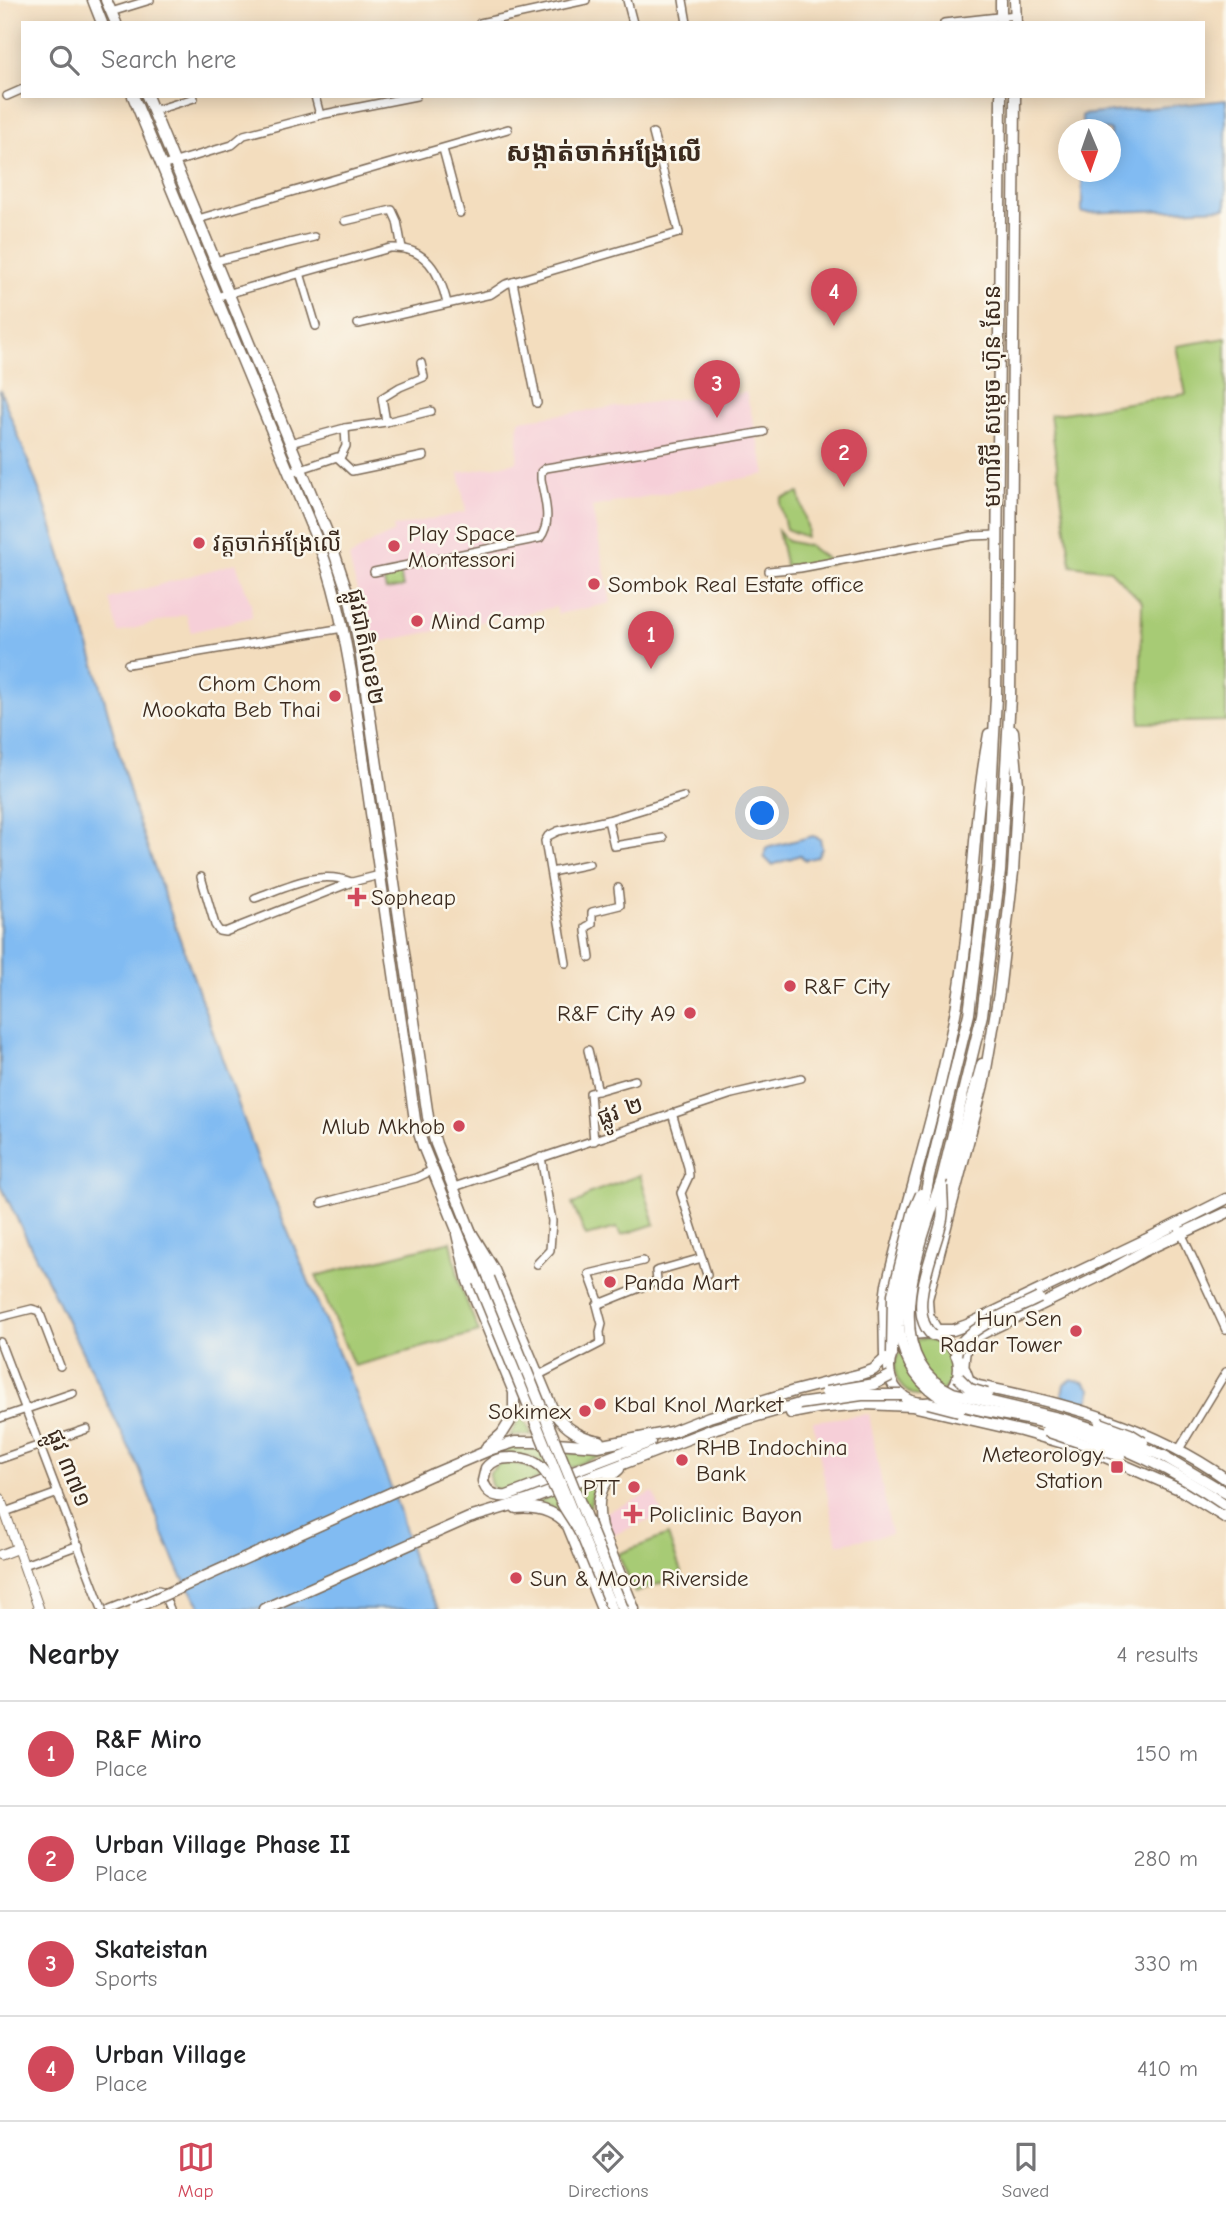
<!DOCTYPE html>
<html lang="en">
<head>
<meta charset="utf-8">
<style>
	body { margin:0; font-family:"Comic Neue","Noto Sans Khmer",sans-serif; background:#f2f2f2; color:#202124 }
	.compass { position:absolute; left:1058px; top:119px; width:63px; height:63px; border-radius:50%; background:#fff; box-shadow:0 4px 18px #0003; rotate:178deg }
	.you { position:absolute; left:763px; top:814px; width:24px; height:24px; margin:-18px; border:5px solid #fff; border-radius:50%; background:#1a73e8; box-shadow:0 0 0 10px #1a73e833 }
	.badge { display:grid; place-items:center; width:46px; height:46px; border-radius:50%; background:#d1495b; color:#fff; font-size:23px; font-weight:700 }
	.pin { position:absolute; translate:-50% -58px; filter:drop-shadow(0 2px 4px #0008) }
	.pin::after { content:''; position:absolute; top:37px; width:24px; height:21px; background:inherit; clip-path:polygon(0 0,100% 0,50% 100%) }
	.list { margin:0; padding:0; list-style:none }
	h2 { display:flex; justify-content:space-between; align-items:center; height:91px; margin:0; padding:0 28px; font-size:30px }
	h2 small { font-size:23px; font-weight:400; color:#757577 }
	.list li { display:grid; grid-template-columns:46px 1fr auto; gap:21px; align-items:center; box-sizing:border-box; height:105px; padding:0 28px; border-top:2px solid #e0e0e0 }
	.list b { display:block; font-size:26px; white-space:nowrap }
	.list p { margin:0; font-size:23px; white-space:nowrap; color:#757577 }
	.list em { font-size:23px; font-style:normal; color:#757577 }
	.icon { flex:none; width:38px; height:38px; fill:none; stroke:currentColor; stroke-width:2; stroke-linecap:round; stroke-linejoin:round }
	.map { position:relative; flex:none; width:1226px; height:1609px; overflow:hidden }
	.search { position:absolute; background:#fff; box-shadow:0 4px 18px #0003; left:21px; right:21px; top:21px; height:77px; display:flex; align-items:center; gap:18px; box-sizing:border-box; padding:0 24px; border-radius:0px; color:#757577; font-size:26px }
	.sheet { height:511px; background:#fff }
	nav { display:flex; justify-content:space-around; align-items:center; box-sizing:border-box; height:98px; border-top:2px solid #e0e0e0; background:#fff; font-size:19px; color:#757577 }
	nav a { display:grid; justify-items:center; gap:4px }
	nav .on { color:#d1495b }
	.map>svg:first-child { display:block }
	.built { fill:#f6cfd8 }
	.green { fill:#a7cb74; stroke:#717a49; stroke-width:2 }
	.water { fill:#81bbf2; stroke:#5e7288; stroke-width:2 }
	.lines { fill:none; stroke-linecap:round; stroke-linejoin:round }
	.minor-casing { stroke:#7b6956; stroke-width:10 }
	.tertiary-casing { stroke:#7b6956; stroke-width:11 }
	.primary-casing { stroke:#7b6956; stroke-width:13 }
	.trunk-casing { stroke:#7b6956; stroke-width:13 }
	.minor { stroke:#fff; stroke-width:7 }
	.tertiary { stroke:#fff; stroke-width:9 }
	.primary { stroke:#fff; stroke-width:10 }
	.trunk { stroke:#fff; stroke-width:10 }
	.primary-bridge-casing { stroke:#7b6956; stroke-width:13; stroke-linecap:butt }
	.trunk-bridge-casing { stroke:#7b6956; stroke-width:13; stroke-linecap:butt }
	.primary-bridge { stroke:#fff; stroke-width:10 }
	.trunk-bridge { stroke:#fff; stroke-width:10 }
	.poi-dot { fill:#d1495b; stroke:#fbf7ec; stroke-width:2.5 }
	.labels { text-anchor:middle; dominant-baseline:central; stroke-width:5; stroke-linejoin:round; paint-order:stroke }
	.street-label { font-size:23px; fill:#3b2a1e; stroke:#fbf7ec }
	.poi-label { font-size:23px; fill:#3b2a1e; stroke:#fbf7ec; text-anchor:start }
	.quarter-label { font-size:26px; font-weight:bold; fill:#3b2a1e; stroke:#fbf7ec }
</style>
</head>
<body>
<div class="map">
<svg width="1226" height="1609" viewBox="0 0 1226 1609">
	<rect width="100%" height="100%" fill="#fbf7ec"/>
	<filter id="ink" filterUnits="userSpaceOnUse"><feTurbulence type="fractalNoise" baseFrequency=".0143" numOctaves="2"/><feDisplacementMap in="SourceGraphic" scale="14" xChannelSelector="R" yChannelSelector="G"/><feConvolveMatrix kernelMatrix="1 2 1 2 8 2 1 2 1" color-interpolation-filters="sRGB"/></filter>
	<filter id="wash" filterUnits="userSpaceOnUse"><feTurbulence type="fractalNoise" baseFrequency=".00686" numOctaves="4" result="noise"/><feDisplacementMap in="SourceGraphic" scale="28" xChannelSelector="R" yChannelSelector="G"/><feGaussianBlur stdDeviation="1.57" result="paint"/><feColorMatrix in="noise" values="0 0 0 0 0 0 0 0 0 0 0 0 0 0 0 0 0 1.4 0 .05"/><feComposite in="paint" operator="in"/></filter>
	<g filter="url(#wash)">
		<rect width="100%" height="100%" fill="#f3ddbe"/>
		<g class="built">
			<path d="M746,392l20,82 -174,33 19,96 -53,11 -2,-7 -186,37 -21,-86 20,-14 25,-12 -1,-5 73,-15 -7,-39 58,-11 2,-42 195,-26 2,5z"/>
			<path d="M236,563l15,41 1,13 -61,15 -5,-18 -68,19 -9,-34z"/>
			<path d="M869,1414l22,120 -54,10 -24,-123z"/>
			<path d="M653,1492l10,23 -50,20 -9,-22z"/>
		</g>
		<g class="green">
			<path d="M1226,338v383l-86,2 2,-121 -32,-32 -39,-5 -21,-150 136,-21 -10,-48z"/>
			<path d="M799,493l9,37 -2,7 -20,-8 -6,-24 2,-7z"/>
			<path d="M778,531l9,10 22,5 23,17 -45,9z"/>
			<path d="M399,569l4,18 -17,3 -4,-15z"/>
			<path d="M640,1175l15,49 -34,11 -4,-7 -31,8 -14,-32 10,-3 8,-8z"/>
			<path d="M451,1241l9,44 19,47 -125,34 -38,-90z"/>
			<circle cx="924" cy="1368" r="29"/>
			<path d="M519,1408l13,27 -22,1 7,-13z"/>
			<path d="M516,1447l52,6h41l-54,20 -24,-16 -36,-5z"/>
			<path d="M508,1462l18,4 17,11c-16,6 -58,29 -53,-5l9,-8z"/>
			<path d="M603,1476l-10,15 -3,16c-10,-3 -18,2 -23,11l-13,-10 -17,-6z"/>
			<path d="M668,1535l14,40 -47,18 -17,-39z"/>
		</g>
		<g class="water">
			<path d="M1226,100v108l-144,5v-41h28v-42l-28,-1v-14z"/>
			<path d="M0,389l45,116 50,160 41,150 124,350 92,220 47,124 15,55 25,45h-237l-21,-34 -18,-41 -24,-66 -139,-284z"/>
			<path d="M813,836l7,3 2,9 -5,9 -12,3 -5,-5 -28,10 -8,-8 2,-9z"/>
			<path d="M1071,1379l13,3 7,7 -1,10 -9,4 -19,-7 2,-12z"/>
		</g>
	</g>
	<g filter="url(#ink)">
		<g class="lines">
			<g class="minor-casing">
				<g id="minor">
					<path d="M627,0l6,23"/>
					<path d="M683,0l4,23"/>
					<path d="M111,12l39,-12"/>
					<path d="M480,23l106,-23"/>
					<path d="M944,23l72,-8"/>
					<path d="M7,96l16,-7"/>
					<path d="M315,96l5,19"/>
					<path d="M153,111l41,-13"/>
					<path d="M443,149l17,64"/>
					<path d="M162,166l70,-21 12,-10 76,-20 96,-19"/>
					<path d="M198,219l310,-90"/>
					<path d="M345,221l47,-11 5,11 5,27"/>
					<path d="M215,261l99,-24"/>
					<path d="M300,273l16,53"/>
					<path d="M513,282l24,121"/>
					<path d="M216,297l174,-49c36,-2 50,25 57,55"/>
					<path d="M358,324l133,-30 15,-10 173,-51 -26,-100"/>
					<path d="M386,422l-4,-24 18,-11 24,-10 -3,-14"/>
					<path d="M290,443l55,-15 41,-6 45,-11"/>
					<path d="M340,458l6,-12 -1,-18"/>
					<path d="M289,473l48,-16 15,14 72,-15"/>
					<path d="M769,571l31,-3 172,-32 25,-1"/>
					<path d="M374,572l166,-34c13,-16 4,-40 1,-59v-7l5,-4 218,-36"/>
					<path d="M128,664l215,-36"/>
					<path d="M608,820l6,26 49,-8"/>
					<path d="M551,872l38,-8"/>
					<path d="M201,877l14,48 4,6 6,1 127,-50 28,-7"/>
					<path d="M255,898c31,-11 64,-29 96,-16"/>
					<path d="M590,958l-4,-27v-4l6,-3v-12l28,-7 -2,-17"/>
					<path d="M566,963l-21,-122 3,-5 10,-5 50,-11 75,-23"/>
					<path d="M588,1050l10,41"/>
					<path d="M672,1113l16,54 1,9 -8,17 26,81"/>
					<path d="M594,1141l-4,-48 45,-13"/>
					<path d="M454,1187l278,-93 69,-16"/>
					<path d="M322,1203l94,-25 17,-8"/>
					<path d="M1177,1224l49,106"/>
					<path d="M537,1264l13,-14 2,-29 -11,-64"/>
					<path d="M600,1304l-11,-30 54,-13"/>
					<path d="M0,1317l32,-8 7,2 21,55"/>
					<path d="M0,1342l102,267"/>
					<path d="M537,1376l64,-33 -1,-11 2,-8 -5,-19 60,-24 -1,-10 46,-13"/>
					<path d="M0,1418l73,-25"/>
					<path d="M1178,1451l48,-79"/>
					<path d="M0,1459l87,-30"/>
					<path d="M5,1512l53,-19"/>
					<path d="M24,1565l55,-20"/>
					<path d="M110,1609l48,-19 4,1 8,18"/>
				</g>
			</g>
			<g class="tertiary-casing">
				<g id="tertiary">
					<path d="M0,1498l39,111"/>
					<path d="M0,1555l18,-7"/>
				</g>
			</g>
			<g class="primary-casing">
				<g id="primary">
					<path d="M93,0l9,23"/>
					<path d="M106,0l10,23"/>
					<path d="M133,96l184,444c18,43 26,88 34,133l64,447 8,26 55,136"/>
					<path d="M147,96l182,441 21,63 10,49 68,468 8,27 53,134"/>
					<path d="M1145,1240l81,-41"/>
					<path d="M1146,1250l80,-37"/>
				</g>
			</g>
			<g class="trunk-casing">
				<g id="trunk">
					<path d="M1001,0v23"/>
					<path d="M1015,0l1,23"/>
					<path d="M929,1176l40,-162 18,-146 9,-171 5,-601"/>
					<path d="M942,1179l40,-164 18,-143 10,-175 5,-601"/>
					<path d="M469,1229l25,41 60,143c13,16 26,25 46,28"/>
					<path d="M457,1234l11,47 46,111v21l-5,10 -7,11 -16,14"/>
					<path d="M921,1327l-7,-13 3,-25 19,-74 12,-29 34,-122"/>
					<path d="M936,1329l-8,-14 -1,-16 57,-218 15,-88 14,-121 5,-88 -5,-53"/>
					<path d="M939,1330h14l14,-5 178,-85"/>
					<circle cx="924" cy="1368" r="35"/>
					<path d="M885,1356l-1,-49 3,-22c24,-99 57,-198 73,-299 13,-84 13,-169 29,-252"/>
					<path d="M965,1370l4,11 9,5c87,17 175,41 248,93"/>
					<path d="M951,1398c22,-22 4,-44 22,-60l123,-60 50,-28"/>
					<path d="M791,1413l26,-5 48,-4 47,2 109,25 53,15"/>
					<path d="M1096,1453l83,36 47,29"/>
					<path d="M619,1469c-21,16 -23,33 -18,59l33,81"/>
					<path d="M433,1474l59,-25 23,-7h27l56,4 73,-14 38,-15 85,-26 67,-17 12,-4 11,-10"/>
					<path d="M483,1481c3,12 12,16 24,15l143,-54"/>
					<path d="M516,1508c20,-2 39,3 52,18l34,83"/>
					<path d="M264,1609l205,-91 60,-18 187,-72 83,-24"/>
				</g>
			</g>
			<use href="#minor" class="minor"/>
			<use href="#tertiary" class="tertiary"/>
			<use href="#primary" class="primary"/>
			<use href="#trunk" class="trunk"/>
			<g class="primary-bridge-casing">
				<g id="primary-bridge">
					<path d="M489,1278l134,331"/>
					<path d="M478,1282l134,327"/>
				</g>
			</g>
			<g class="trunk-bridge-casing">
				<g id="trunk-bridge">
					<path d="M929,1176c-4,24 -10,48 -16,72 -7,26 -15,52 -14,78 2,27 15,53 37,68 26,17 90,23 123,32 59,17 117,45 167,80"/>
					<path d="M942,1179c-20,59 -69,179 11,214l110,26 46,15 57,23"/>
					<path d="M932,1335c-27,-25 4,-85 10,-116 2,-10 0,-22 0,-33"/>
					<path d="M892,1354l1,-60 21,-84 7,-16"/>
					<path d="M956,1355c2,-25 62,-46 83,-57"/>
					<path d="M958,1377l12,12 17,5"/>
					<path d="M826,1392l48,-8 16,-8"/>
					<path d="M928,1403l31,8"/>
					<path d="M799,1404l63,-9h40"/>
					<path d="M1100,1423l30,11 13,8"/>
					<path d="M1046,1431l74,25"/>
					<path d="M1162,1455l64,38"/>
					<path d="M483,1481l3,-13c7,-8 14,-10 24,-10 35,-2 40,22 53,47 5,9 12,18 17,28"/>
					<path d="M135,1608l298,-134"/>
				</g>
			</g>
			<use href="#primary-bridge" class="primary-bridge"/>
			<use href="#trunk-bridge" class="trunk-bridge"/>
		</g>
	</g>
	<g class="poi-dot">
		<circle cx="199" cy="543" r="7"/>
		<circle cx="394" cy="546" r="7"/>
		<circle cx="594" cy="584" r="7"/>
		<circle cx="417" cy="621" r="7"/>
		<circle cx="335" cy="696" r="7"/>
		<path d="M353.5 886.5h7v7h7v7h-7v7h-7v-7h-7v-7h7z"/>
		<circle cx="790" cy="986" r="7"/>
		<circle cx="690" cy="1013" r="7"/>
		<circle cx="459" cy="1126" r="7"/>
		<circle cx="610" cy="1282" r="7"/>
		<circle cx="1076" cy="1331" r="7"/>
		<circle cx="600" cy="1404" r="7"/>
		<circle cx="585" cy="1411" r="7"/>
		<circle cx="682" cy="1460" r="7"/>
		<rect x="1110" y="1460" width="14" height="14" rx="3.5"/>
		<circle cx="634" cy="1487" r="7"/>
		<path d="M629.5 1503.5h7v7h7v7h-7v7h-7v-7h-7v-7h7z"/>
		<circle cx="516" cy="1578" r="7"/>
	</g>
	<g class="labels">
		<g class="street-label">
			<text transform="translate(992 396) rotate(-90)">មហាវិថី សម្តេច ហ៊ុន សែន</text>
			<text transform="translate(366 647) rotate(79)">ផ្លូវជាតិលេខ២</text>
			<text transform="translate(620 1111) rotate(-19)">ផ្លូវ ២</text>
			<text transform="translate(69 1468) rotate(68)">ផ្លូវ ៣៧១</text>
		</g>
		<g class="poi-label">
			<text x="408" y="533">Play Space<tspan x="408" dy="26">Montessori</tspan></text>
			<text x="213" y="543">វត្តចាក់អង្រែលើ</text>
			<text x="608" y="584">Sombok Real Estate office</text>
			<text x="431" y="621">Mind Camp</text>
			<text x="321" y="683" text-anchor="end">Chom Chom<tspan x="321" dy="26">Mookata Beb Thai</tspan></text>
			<text x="371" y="897">Sopheap</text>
			<text x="804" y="986">R&amp;F City</text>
			<text x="676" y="1013" text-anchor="end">R&amp;F City A9</text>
			<text x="445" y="1126" text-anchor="end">Mlub Mkhob</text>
			<text x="624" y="1282">Panda Mart</text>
			<text x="1062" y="1318" text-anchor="end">Hun Sen<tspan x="1062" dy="26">Radar Tower</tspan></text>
			<text x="614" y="1404">Kbal Knol Market</text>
			<text x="571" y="1411" text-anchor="end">Sokimex</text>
			<text x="696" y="1447">RHB Indochina<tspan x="696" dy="26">Bank</tspan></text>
			<text x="1103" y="1454" text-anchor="end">Meteorology<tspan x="1103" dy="26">Station</tspan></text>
			<text x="620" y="1487" text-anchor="end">PTT</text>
			<text x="649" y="1514">Policlinic Bayon</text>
			<text x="530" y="1578">Sun &amp; Moon Riverside</text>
		</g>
		<g class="quarter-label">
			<text x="604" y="153">សង្កាត់ចាក់អង្រែលើ</text>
		</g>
	</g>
</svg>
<svg class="compass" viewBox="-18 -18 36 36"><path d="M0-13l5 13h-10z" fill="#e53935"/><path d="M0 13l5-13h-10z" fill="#757577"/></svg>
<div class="you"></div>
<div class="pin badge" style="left:651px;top:669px">1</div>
<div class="pin badge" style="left:844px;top:487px">2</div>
<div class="pin badge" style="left:717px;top:418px">3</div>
<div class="pin badge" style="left:834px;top:326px">4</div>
<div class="search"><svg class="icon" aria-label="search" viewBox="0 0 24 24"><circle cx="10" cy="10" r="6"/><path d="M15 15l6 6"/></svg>Search here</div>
</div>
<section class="sheet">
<h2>Nearby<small>4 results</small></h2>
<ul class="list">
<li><span class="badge">1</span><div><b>R&amp;F Miro</b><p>Place</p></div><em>150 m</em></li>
<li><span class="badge">2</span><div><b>Urban Village Phase II</b><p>Place</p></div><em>280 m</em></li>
<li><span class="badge">3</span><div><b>Skateistan</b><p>Sports</p></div><em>330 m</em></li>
<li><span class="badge">4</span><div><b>Urban Village</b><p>Place</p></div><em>410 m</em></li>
</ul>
</section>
<nav>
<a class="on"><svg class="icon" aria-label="map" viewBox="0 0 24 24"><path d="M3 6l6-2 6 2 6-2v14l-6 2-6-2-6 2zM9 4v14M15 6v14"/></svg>Map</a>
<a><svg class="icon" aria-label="directions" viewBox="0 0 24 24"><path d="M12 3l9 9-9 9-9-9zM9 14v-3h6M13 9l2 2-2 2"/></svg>Directions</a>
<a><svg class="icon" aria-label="saved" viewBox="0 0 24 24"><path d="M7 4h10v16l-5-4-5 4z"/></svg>Saved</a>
</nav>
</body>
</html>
